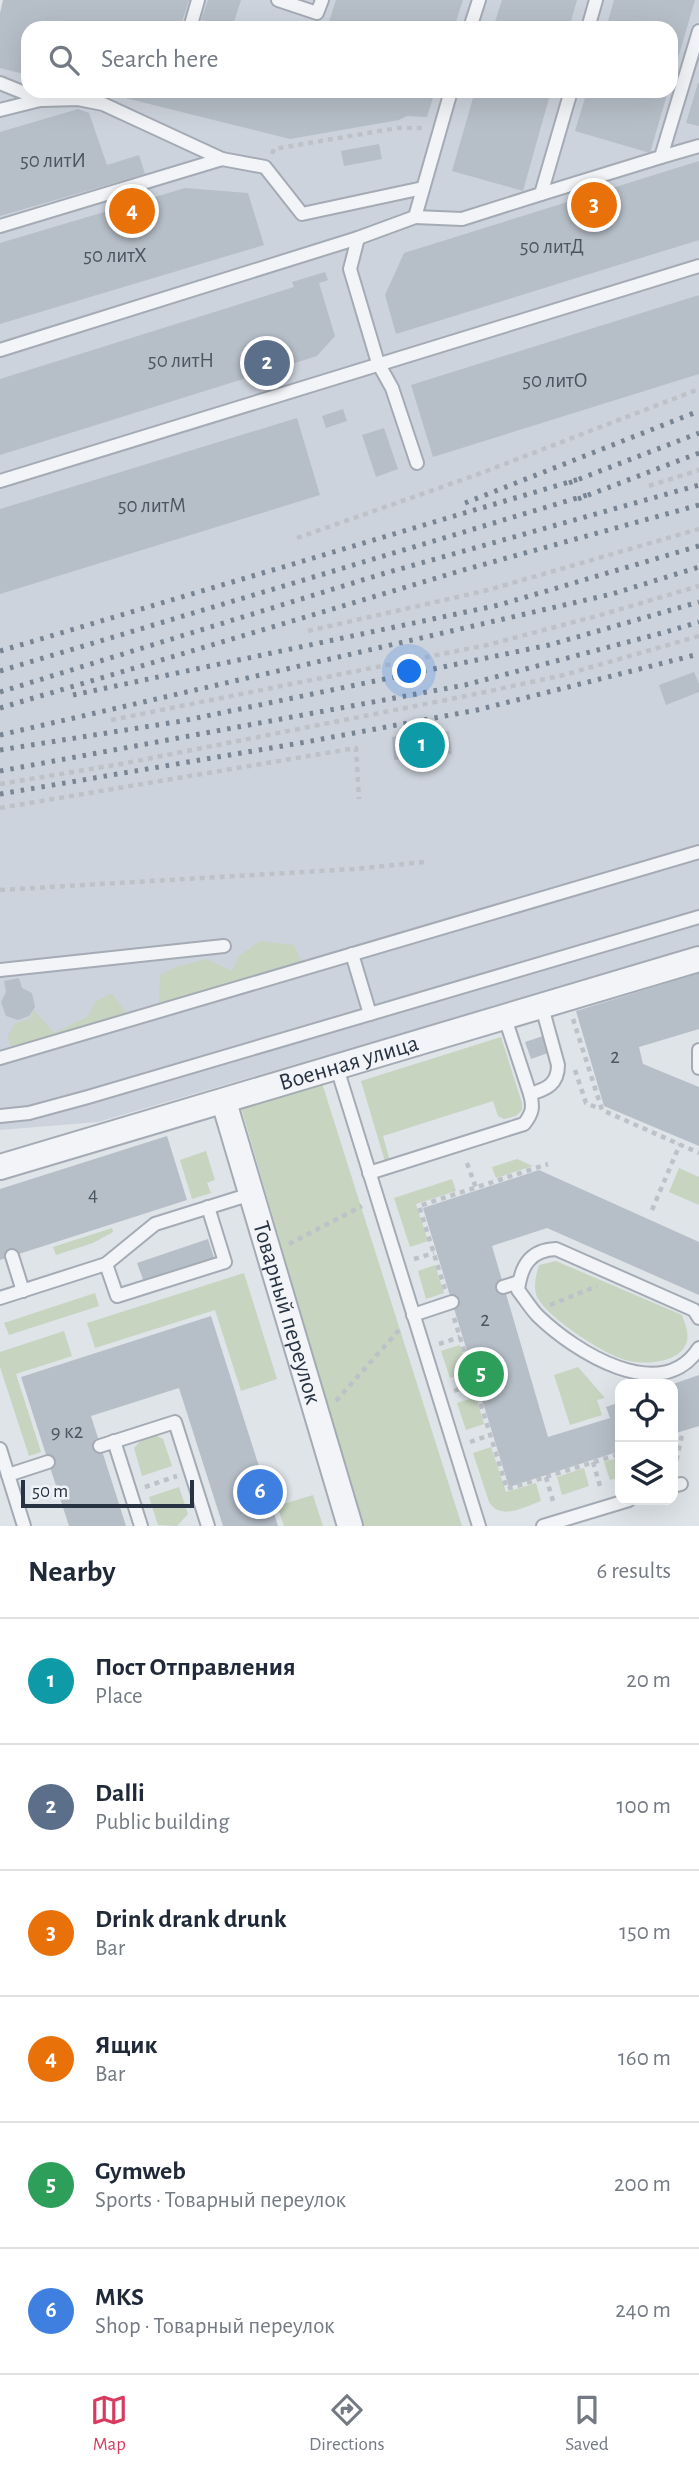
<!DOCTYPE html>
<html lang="en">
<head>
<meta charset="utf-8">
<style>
	body { margin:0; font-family:"Alegreya Sans",sans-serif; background:#f6f6f7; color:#1f2937 }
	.controls { position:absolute; right:21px; bottom:21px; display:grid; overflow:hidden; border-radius:14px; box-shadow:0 7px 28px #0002 }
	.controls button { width:63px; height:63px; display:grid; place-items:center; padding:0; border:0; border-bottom:2px solid #e0e1e3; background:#fff; color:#1f2937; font:35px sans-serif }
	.scale { position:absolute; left:21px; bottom:18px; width:173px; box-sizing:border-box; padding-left:7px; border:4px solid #273342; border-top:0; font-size:19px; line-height:24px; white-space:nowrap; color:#273342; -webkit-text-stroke:5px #eff3f7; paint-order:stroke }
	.you { position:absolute; left:410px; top:672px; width:24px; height:24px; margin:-18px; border:5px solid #fff; border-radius:50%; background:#1a73e8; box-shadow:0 0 0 10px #1a73e833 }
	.badge { display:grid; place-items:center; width:46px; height:46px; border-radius:50%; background:#d73c60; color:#fff; font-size:23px; font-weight:700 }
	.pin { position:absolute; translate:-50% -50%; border:4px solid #fff; box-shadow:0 2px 7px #0006 }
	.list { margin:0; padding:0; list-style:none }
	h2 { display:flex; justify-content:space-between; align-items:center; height:91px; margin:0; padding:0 28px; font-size:30px }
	h2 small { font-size:23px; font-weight:400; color:#747a83 }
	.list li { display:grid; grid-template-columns:46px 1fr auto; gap:21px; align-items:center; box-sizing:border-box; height:126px; padding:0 28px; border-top:2px solid #e0e1e3 }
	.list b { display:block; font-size:26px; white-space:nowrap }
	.list p { margin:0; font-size:23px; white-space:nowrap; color:#747a83 }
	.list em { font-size:23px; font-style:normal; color:#747a83 }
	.icon { flex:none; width:38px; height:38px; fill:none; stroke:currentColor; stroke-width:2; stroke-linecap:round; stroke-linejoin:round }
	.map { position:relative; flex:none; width:699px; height:1526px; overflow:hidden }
	.search { position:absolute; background:#fff; box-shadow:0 7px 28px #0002; left:21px; right:21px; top:21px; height:77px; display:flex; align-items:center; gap:18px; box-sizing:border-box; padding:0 24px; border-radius:21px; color:#747a83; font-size:26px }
	.sheet { height:847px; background:#fff }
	nav { display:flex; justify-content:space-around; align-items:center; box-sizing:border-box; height:98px; border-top:2px solid #e0e1e3; background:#fff; font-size:19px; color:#747a83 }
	nav a { display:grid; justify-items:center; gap:4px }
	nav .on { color:#d73c60 }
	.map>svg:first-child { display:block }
	.built { fill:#cdd3dc }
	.green { fill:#c6d4c0 }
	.building { fill:#b6bec7 }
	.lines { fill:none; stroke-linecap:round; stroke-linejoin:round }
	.service-casing { stroke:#a4abb4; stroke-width:16 }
	.minor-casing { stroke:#a4abb4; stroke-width:28 }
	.path { stroke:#bdc2c8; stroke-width:4.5; stroke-dasharray:5 5; stroke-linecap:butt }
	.service { stroke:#f2f4f7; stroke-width:12 }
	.minor { stroke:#f2f4f7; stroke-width:24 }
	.rail { stroke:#788594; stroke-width:5; stroke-dasharray:3.5 7; stroke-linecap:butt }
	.labels { text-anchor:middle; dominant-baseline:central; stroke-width:6; stroke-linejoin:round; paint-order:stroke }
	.number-label { font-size:21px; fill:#4b5663 }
	.street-label { font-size:24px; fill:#273342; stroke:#eff3f7 }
</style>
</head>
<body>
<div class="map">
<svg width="699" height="1526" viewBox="0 0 699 1526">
	<rect width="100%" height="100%" fill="#dfe4e9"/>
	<path class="built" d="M148,0h551v946l-601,176 -98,8v-1115l28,13v63h643v-63h-532z"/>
	<g class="green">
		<path d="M260,941l34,4 8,18 -247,86 -35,3 -9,-7 -4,-8 8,-14 14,-4 5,-9 20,23 33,-16 9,-16 16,-8 17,23 30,-10 1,-31 15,-8 32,-8 25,12 7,-15z"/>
		<path d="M501,1037l21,66v7l-6,6 -12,3 -6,-3 -5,-15 -110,35 6,22 -3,7 -25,-84z"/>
		<path d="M321,1080l141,446h-99l-123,-422z"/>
		<path d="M206,1151l9,29 -8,3 4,10 -19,6 -12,-39z"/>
		<path d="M517,1159l16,7 -37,12 -4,-11z"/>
		<path d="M679,1168l20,9v28l-30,-13z"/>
		<path d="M452,1179l4,12 -40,13 12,37 -18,6 -16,-49z"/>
		<path d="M112,1228l1,4 -20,11 -37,12 -3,-8z"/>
		<path d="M556,1261l126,54c3,9 7,17 5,26 -6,23 -44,24 -62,19 -23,-7 -77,-42 -88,-63 -4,-10 -1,-22 2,-32z"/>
		<path d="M435,1265l9,28 -18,6 -8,-28z"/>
		<path d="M244,1273l33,106 -36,12 -26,-81 -120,38 -8,-25z"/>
		<path d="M95,1293l4,13 -90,29 -5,-12z"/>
		<path d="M64,1331l8,25 -56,18 25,78 -12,4 -29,-89v-15z"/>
		<path d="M460,1345l8,27 -18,6 -9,-27z"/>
		<path d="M578,1367l27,31 -8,2 5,15 -32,10 -16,-50z"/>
		<path d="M476,1397l8,27 -18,6 -9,-27z"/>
		<path d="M145,1436h12l6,3 9,27 -30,10 -8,-28z"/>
		<path d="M491,1447l15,45 30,-9 5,18c-17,6 -40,20 -52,1l-16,-49z"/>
		<path d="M620,1457v20l-10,3 -6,-18z"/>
		<path d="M584,1468l5,18 -27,9 -5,-18z"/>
		<path d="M179,1487l9,27 -11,12 -19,-1 -9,-28z"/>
		<path d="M313,1495l10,31h-39l-7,-20z"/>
	</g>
	<g class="building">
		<path d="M3,0h186l-9,28h-152v47l-28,-7v-55z"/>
		<path d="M208,0h33l-9,28 -31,-8z"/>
		<path d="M336,0h127l-9,28h-127z"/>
		<path d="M502,0h75l-8,28h-76z"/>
		<path d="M614,0h81l-23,79 -1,-51h-65z"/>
		<path d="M698,83h1v43l-13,-3z"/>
		<path d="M97,91h338l-8,26 -20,-1 -8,4 -109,19z"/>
		<path d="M475,91h76l-28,100 -71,-20z"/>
		<path d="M587,91h81l-18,62 -75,-22z"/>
		<path d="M78,109l11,4 18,52 32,-10 6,19 -145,42v-84z"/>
		<path d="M379,144l3,15 -38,7 -3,-15z"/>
		<path d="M699,161v79l-303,94 -11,-39 19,-42z"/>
		<path d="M185,188l63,5 16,52 -264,79v-81z"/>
		<path d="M325,272l3,8 -9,3 16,53 -18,20 -317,99v-76l294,-92 -2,-5z"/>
		<path d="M699,295v79l-266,83 -22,-72z"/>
		<path d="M343,409l4,12 -21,7 -4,-12z"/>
		<path d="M297,418l23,77 -320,99v-85z"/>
		<path d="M384,428l14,41 -22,8 -14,-42z"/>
		<path d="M694,672l5,12v8l-33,13 -7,-20z"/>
		<path d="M449,731l3,23 -58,6 -2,-23z"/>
		<path d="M699,973v56l-60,18 4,17 56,23v59l-95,-40 -28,-95z"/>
		<path d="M19,978l3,10 10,5 3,14 -6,9 -11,4 -12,-4 -5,-14 5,-10 -2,-11z"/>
		<path d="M543,1036l5,17 -17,6 -6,-17z"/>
		<path d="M167,1136l20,64 -187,60v-71z"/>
		<path d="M539,1170l160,72v53l-152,-67 -55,18 56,191 62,-19 -4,-11 14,-5v49l-111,36 -86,-279z"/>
		<path d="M208,1239l6,19 -70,24 -7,-19z"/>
		<path d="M211,1316l67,210h-55l-44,-138 -88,28 35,110h-57l-48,-149z"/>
		<path d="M699,1375v51l-26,8v-50z"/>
	</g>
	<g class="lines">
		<g class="service-casing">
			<g id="service">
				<path d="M278,0l39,13 5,-13"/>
				<path d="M190,28l8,-28"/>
				<path d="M470,28l9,-28"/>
				<path d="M588,28l8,-28"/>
				<path d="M0,83l42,17 36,-1 25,5 119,55 43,8 37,47 121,-26"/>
				<path d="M0,110l40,-10"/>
				<path d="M661,157l38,-11"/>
				<path d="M541,194l120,-37 38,-126"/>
				<path d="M415,217l47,2 79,-25 30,-103"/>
				<path d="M0,226l222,-67"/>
				<path d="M358,238l-8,31 28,94 14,25 25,75"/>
				<path d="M0,350l358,-112 57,-21 36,-126"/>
				<path d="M0,481l699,-215"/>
				<path d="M352,954l18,60"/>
				<path d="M0,970l224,-24"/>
				<path d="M505,1018l25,76"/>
				<path d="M699,1050v18"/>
				<path d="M0,1058l699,-206"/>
				<path d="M337,1068l142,458"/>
				<path d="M0,1116l29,-3 59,-16 611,-180"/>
				<path d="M369,1173l155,-49c8,-10 10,-17 6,-30 17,-5 28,-10 28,-29l-16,-58"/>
				<path d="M12,1256l11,35"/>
				<path d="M106,1264l11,32 108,-34 -17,-55"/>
				<path d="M503,1287l16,-5"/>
				<path d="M0,1298l106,-34 49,-40 96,-30"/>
				<path d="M413,1315l39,-13"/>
				<path d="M699,1318l-5,-8 -138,-61c-26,1 -35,17 -38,41 7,9 13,19 20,26 36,35 123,91 161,32"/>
				<path d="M114,1441l27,85"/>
				<path d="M100,1446l75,-24 33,104"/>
				<path d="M0,1449l24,77"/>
				<path d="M8,1475l40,-13"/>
				<path d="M673,1486l8,-2"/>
				<path d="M543,1526l86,-26"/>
			</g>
		</g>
		<g class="minor-casing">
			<g id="minor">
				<path id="s1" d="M224,1102l126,424"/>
				<path id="s2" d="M0,1167l699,-208"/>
			</g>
		</g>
		<g class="path">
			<path d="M272,154l2,-5 123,-21h29"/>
			<path d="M649,486l50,-16"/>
			<path d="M297,538l179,-63 223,-86"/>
			<path d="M308,631l180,-41 211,-61"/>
			<path d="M111,720l376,-75 110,-29 102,-30"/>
			<path d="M0,784l121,-20 350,-69 93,-20 135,-39"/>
			<path d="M0,808l356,-60 3,51"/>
			<path d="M0,890l354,-21 71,-7"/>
			<path d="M573,1019l29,91 97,43"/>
			<path d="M575,1070l11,33 14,6"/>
			<path d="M467,1163l9,25"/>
			<path d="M652,1210l28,-66"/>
			<path d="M289,1244l73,-38"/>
			<path d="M414,1259l20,-6"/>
			<path d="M445,1289l-26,-83 129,-42"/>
			<path d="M550,1305l47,-19"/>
			<path d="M454,1318l53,171 113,-35"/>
			<path d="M439,1344l21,-7"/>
			<path d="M454,1391l20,-7"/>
			<path d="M336,1401l64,-72"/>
			<path d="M673,1437l9,-2 -6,28"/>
			<path d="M470,1442l20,-7"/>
			<path d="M593,1462l7,24"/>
			<path d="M546,1477l7,24"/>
			<path d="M145,1487l32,-11"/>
		</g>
		<use href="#service" class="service"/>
		<use href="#minor" class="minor"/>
		<g class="rail">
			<path d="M569,483l130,-50"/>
			<path d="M578,499l121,-46"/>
			<path d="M465,503l234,-92"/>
			<path d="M0,651l579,-172"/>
			<path d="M0,671l587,-176"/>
			<path d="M0,692l382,-118 317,-89"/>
			<path d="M73,695l426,-90 200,-59"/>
			<path d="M0,708l467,-139 232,-64"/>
			<path d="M0,735l612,-141 87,-27"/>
			<path d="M0,750l182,-29 367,-76 150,-43"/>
			<path d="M0,771l465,-86 197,-52 37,-11"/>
			<path d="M0,794l306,-52 171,-32 222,-56"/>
		</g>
	</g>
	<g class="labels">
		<g class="number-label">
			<text x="53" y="160">50 литИ</text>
			<text x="552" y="246">50 литД</text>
			<text x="115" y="255">50 литХ</text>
			<text x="181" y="360">50 литН</text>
			<text x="555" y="380">50 литО</text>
			<text x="152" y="505">50 литМ</text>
			<text x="615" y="1056">2</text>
			<text x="93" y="1194">4</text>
			<text x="485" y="1319">2</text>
			<text x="67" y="1431">9 к2</text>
		</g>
		<g class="street-label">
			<text stroke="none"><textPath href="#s2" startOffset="364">Военная улица</textPath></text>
			<text stroke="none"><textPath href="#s1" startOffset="220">Товарный переулок</textPath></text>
		</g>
	</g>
</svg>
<div class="controls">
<button><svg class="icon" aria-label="locate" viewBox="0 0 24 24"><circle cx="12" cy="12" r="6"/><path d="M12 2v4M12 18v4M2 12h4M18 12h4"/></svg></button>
<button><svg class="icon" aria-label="layers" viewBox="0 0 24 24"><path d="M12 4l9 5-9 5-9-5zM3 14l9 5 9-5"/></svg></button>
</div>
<div class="scale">50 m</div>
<div class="you"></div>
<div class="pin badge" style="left:422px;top:745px;background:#0f9aa8">1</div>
<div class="pin badge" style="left:267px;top:363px;background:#5c6f8a">2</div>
<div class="pin badge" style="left:594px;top:205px;background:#e8710a">3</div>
<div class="pin badge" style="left:132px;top:211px;background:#e8710a">4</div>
<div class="pin badge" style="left:481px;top:1374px;background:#2e9e5b">5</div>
<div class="pin badge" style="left:260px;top:1492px;background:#3f7fe0">6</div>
<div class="search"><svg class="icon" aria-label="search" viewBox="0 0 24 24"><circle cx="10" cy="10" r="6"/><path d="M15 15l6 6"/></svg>Search here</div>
</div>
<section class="sheet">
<h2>Nearby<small>6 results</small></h2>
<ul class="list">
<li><span class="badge" style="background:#0f9aa8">1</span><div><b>Пост Отправления</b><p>Place</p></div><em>20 m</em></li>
<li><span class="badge" style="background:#5c6f8a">2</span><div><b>Dalli</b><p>Public building</p></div><em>100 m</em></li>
<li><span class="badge" style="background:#e8710a">3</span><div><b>Drink drank drunk</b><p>Bar</p></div><em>150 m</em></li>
<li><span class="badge" style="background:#e8710a">4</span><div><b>Ящик</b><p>Bar</p></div><em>160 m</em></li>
<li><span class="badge" style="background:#2e9e5b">5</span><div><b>Gymweb</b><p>Sports · Товарный переулок</p></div><em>200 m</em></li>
<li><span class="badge" style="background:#3f7fe0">6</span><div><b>MKS</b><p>Shop · Товарный переулок</p></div><em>240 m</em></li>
</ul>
</section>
<nav>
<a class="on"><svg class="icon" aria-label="map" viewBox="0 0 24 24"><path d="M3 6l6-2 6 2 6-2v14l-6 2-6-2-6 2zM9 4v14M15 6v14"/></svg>Map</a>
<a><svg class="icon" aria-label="directions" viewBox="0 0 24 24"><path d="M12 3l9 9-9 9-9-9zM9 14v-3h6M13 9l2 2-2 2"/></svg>Directions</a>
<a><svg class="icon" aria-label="saved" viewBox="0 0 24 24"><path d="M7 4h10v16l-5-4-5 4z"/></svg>Saved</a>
</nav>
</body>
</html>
